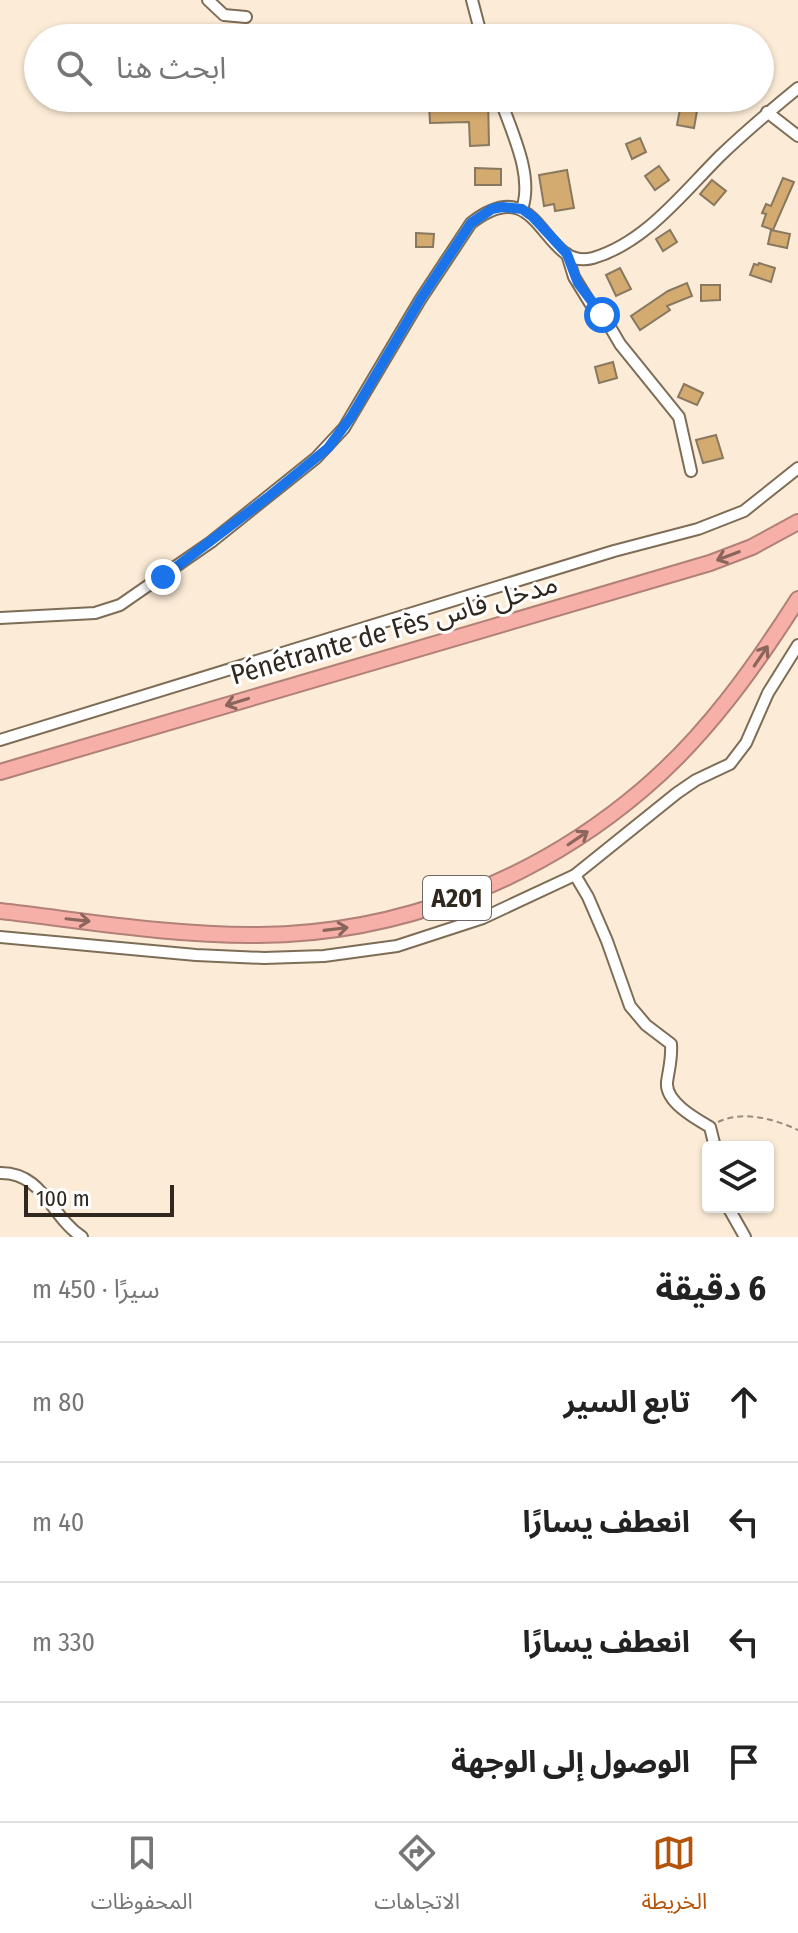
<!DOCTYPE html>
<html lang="ar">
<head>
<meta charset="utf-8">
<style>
	body { margin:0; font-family:"Fira Sans Condensed","Noto Sans Arabic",sans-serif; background:#f2f2f2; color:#222; direction:rtl }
	.controls { position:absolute; right:24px; bottom:24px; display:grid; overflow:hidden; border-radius:8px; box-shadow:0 2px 6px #0004 }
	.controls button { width:72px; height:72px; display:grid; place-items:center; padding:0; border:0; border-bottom:2px solid #e0e0e0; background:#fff; color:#222; font:40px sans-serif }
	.scale { position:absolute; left:24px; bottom:20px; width:150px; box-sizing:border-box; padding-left:8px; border:4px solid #30281e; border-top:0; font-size:22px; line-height:28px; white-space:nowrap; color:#30281e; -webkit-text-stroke:6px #fff; paint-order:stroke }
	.stop { position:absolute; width:24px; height:24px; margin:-18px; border:6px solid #1a73e8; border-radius:50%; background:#fff }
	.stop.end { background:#1a73e8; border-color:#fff; box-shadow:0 2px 8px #0008 }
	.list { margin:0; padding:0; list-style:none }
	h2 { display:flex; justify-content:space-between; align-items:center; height:104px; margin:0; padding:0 32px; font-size:34px }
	h2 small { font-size:26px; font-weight:400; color:#767676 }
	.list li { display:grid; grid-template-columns:52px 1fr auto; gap:24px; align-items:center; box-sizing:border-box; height:120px; padding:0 32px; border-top:2px solid #e0e0e0 }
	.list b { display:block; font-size:30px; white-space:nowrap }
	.list em { font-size:26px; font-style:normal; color:#767676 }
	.icon { flex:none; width:44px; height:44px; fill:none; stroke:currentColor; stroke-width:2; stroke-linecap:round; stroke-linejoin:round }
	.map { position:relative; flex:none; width:798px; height:1237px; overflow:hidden; direction:ltr }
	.search { position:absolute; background:#fff; box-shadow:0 2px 6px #0004; left:24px; right:24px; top:24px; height:88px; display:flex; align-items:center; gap:20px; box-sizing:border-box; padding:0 28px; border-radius:44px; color:#767676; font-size:30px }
	.sheet { height:584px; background:#fff }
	nav { display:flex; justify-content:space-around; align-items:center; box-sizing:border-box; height:112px; border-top:2px solid #e0e0e0; background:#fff; font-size:22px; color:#767676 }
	nav a { display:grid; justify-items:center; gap:4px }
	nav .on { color:#b45309 }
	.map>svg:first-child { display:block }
	.building { fill:#d3aa6f; stroke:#897860; stroke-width:2 }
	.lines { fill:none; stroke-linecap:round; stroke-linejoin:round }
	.minor-casing { stroke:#7e6d56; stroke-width:14 }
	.highway-casing { stroke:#b18078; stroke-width:18 }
	.path { stroke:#978b7c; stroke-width:2; stroke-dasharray:6 4; stroke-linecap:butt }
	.minor { stroke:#fff; stroke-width:10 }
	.highway { stroke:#f7b0a8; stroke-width:14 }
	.oneway { stroke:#8a655c }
	.route { stroke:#1a73e8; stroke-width:10 }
	.labels { text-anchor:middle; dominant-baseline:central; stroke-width:6; stroke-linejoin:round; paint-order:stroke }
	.shield { fill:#fff; stroke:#6e6862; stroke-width:2 }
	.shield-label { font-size:26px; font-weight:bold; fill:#30281e }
	.street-label { font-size:28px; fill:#30281e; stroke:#fff }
</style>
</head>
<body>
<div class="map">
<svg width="798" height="1237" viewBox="0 0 798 1237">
	<rect width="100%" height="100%" fill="#fcecd7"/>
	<g class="building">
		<path d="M247,27h26l1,11h-27z"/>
		<path d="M465,98h23l1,47 -19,1 -1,-24 -39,1 -1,-19 37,-1z"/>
		<path d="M702,98h24v9l-25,-1z"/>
		<path d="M680,109l17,2 -3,17 -17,-3z"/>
		<path d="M640,138l6,14 -14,7 -6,-15z"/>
		<path d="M659,166l10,14 -14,10 -10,-14z"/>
		<path d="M475,168l26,1v16h-26z"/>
		<path d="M567,170l7,38 -19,3 -1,-7 -10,2 -5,-31z"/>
		<path d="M783,178l11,4 -21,48 -11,-4 4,-12 -4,-1 4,-9 5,2z"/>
		<path d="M712,180l14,11 -12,14 -14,-11z"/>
		<path d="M670,230l7,12 -14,9 -7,-12z"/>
		<path d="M771,230l19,4 -3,14 -19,-4z"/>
		<path d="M416,233l18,1 -1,13h-17z"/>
		<path d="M759,263l16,5 -4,14 -21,-7 4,-11 4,1z"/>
		<path d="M620,268l11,21 -15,7 -10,-21z"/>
		<path d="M687,283l5,13 -25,10 3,4 -30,20 -9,-14 37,-25z"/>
		<path d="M701,285h19v15l-19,1z"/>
		<path d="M613,362l4,16 -18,5 -4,-16z"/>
		<path d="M684,384l19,9 -6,12 -19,-8z"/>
		<path d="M716,435l7,23 -20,5 -7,-23z"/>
	</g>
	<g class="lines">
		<g class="minor-casing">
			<g id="minor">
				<path d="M208,0l16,15 22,2"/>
				<path d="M472,0l10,38"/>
				<path d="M500,98c11,33 34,77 22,111"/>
				<path d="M767,112l31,24"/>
				<path d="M567,254l7,23 16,26 16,17 14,24 59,73 12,54"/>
				<path d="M0,618l95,-5 25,-8 91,-63 105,-84 28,-30 76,-128 51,-77c71,-55 70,49 122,35 52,-15 90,-65 127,-102 25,-24 51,-46 78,-68"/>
				<path d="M0,740l614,-189 84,-22 46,-18 54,-43"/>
				<path d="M575,875l13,22 19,44 23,65 16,19 25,19c1,15 -2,24 -4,38 -2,20 29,37 43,45l5,20"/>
				<path d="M0,937l196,18 68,3 60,-2 73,-10 86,-28 92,-43 102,-82 19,-13 34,-16 16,-21 22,-50 30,-48"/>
				<path d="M0,1173c43,-1 51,44 82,64"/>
				<path d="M728,1207l17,30"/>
			</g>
		</g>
		<g class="highway-casing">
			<g id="highway">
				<path d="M0,772l710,-209 42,-16 46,-25"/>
				<path d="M0,911c86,10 173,25 259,24 140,-1 276,-54 383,-145 63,-53 112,-122 156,-191"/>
			</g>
		</g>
		<path class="path" d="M718,1122c26,-12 56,-3 80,8"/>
		<use href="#minor" class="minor"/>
		<use href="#highway" class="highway"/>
	</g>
	<defs><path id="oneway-shaft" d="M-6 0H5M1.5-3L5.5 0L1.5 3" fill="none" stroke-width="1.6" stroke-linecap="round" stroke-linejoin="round" transform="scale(2)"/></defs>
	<g class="oneway">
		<use href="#oneway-shaft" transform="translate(728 556) rotate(159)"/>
		<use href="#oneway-shaft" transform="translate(761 656) rotate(-56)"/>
		<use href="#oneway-shaft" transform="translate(237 702) rotate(163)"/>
		<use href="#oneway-shaft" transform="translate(578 838) rotate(-34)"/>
		<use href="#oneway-shaft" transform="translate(78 920) rotate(6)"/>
		<use href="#oneway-shaft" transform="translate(336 929) rotate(-7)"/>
	</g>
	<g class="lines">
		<path class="route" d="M163,577l104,-79 61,-50 23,-31 69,-117 51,-77 21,-14 10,-2 20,2 11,8 34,37 11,29 24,32"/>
	</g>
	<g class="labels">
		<rect class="shield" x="423" y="876" width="68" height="44" rx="6"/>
		<g class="shield-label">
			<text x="457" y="898">A201</text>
		</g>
		<g class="street-label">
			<text transform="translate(394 629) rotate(-16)">Pénétrante de Fès مدخل فاس</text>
		</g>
	</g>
</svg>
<div class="controls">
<button><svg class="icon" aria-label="layers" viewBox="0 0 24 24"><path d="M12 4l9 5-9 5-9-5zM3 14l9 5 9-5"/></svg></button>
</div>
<div class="scale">100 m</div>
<div class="stop" style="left:602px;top:315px"></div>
<div class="stop end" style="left:163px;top:577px"></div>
<div class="search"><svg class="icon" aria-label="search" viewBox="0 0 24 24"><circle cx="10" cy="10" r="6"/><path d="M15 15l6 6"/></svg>ابحث هنا</div>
</div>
<section class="sheet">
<h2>6 دقيقة<small>سيرًا · 450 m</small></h2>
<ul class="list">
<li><svg class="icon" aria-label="ahead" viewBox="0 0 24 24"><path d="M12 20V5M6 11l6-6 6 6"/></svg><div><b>تابع السير</b></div><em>80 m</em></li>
<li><svg class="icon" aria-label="left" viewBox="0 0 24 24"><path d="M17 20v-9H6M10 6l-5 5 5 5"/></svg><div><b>انعطف يسارًا</b></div><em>40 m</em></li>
<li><svg class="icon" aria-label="left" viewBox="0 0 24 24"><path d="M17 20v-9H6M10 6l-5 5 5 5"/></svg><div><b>انعطف يسارًا</b></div><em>330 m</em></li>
<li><svg class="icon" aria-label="arrive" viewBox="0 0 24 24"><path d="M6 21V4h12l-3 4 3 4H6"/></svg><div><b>الوصول إلى الوجهة</b></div></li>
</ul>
</section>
<nav>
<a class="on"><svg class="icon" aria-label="map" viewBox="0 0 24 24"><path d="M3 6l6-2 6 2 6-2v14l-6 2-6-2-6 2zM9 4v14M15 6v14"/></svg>الخريطة</a>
<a><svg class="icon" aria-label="directions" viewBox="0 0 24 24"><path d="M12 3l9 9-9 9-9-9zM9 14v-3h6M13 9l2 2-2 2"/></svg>الاتجاهات</a>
<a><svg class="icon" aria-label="saved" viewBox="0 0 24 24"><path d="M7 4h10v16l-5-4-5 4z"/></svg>المحفوظات</a>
</nav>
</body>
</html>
